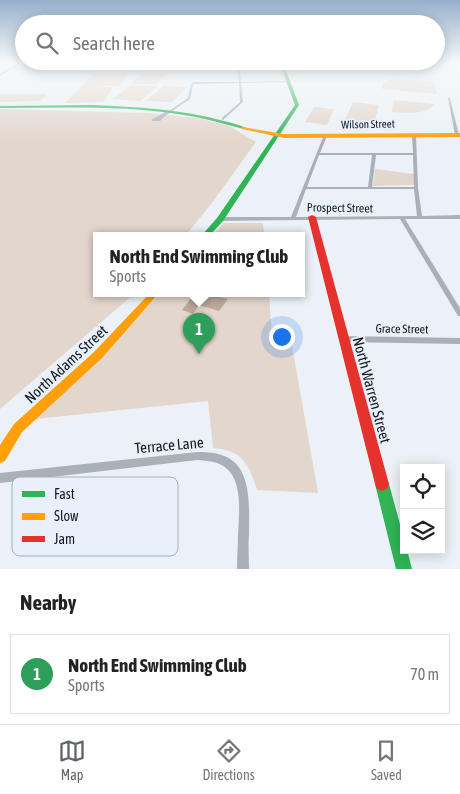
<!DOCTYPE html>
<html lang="en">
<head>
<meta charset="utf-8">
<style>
	body { margin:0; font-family:"Asap Condensed",sans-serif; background:#f6f6f6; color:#222 }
	.controls { position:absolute; right:15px; bottom:15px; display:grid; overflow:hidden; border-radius:0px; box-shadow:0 2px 12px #0003 }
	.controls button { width:45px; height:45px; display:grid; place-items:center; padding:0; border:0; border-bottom:1px solid #e0e0e0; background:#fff; color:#222; font:25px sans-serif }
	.you { position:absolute; left:281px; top:336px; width:18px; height:18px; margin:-12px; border:4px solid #fff; border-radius:50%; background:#1a73e8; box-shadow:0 0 0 8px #1a73e833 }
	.badge { display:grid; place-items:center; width:32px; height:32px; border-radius:50%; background:#60656c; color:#fff; font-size:16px; font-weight:700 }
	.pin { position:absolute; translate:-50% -41px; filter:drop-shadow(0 1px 2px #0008) }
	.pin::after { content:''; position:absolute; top:26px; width:18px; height:15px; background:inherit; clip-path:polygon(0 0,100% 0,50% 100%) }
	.popup { position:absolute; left:93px; top:232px; width:212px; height:65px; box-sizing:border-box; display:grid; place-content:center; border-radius:0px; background:#fff; filter:drop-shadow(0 1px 4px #0005); font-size:16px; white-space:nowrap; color:#767676 }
	.popup b { font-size:19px; color:#222 }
	.popup::after { content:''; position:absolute; left:50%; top:100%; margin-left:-10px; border:10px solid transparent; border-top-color:#fff }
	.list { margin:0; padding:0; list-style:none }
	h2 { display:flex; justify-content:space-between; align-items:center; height:65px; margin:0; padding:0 20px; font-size:21px }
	h2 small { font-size:16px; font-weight:400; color:#767676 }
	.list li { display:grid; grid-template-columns:32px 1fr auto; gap:15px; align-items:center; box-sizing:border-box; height:80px; margin:0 10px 10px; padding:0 10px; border:1px solid #e0e0e0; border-radius:0px }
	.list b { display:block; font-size:19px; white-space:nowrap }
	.list p { margin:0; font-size:16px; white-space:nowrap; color:#767676 }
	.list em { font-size:16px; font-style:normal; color:#767676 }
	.icon { flex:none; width:28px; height:28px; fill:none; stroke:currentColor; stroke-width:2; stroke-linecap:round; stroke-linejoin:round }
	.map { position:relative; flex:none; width:460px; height:569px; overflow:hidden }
	.search { position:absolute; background:#fff; box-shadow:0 2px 12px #0003; left:15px; right:15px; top:15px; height:55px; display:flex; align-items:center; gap:12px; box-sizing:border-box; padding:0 18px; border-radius:28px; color:#767676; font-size:19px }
	.sheet { height:155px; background:#fff }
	nav { display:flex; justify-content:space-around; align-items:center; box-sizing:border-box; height:70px; border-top:1px solid #e0e0e0; background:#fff; font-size:14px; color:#767676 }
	nav a { display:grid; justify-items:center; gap:2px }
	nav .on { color:#60656c }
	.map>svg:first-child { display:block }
	.green { fill:#e3d6cd }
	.water { fill:#bcaa9c }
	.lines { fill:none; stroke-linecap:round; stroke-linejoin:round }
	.street { fill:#a9b0b8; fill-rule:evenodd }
	.fast { fill:#30b455; fill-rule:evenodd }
	.slow { fill:#ff9f0a; fill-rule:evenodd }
	.jam { fill:#e5322d; fill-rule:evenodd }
	.labels { text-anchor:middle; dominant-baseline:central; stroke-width:4; stroke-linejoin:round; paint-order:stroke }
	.far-street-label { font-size:11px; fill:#151a21; stroke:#e7f0fb }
	.street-label { font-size:12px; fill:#151a21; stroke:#e7f0fb }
	.near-street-label { font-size:15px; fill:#151a21; stroke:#e7f0fb }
	.key { fill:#e7f0fb; stroke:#a8b0ba; stroke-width:1 }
	.key-label { font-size:14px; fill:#151a21 }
</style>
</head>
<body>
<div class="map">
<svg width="460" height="569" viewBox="0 0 460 569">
	<rect width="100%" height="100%" fill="#ebf1f6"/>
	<g class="green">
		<path d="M28,62l44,1 -32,9 -23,-3z"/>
		<path d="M144,72l24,1 -12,11h-26z"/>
		<path d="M94,73h34l-9,13h-29l23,1 -10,15 -38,1z"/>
		<path d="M392,79l41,2 4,13 -55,-5 1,-6z"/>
		<path d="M131,85l27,1 -18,15 -27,-2z"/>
		<path d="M163,86l24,1 -15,15 -26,-1z"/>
		<path d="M48,94l-8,7 -40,1v-8z"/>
		<path d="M396,100l38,4c-7,11 -29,9 -42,8l1,-11z"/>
		<path d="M353,102l26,3 -5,18 -29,-3z"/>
		<path d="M314,107l20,2 -7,16 -22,-3z"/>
		<path d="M0,109l146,4 52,5 31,8 27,16 -45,62 -25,31h-90v58h39l-135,116z"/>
		<path d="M375,169l39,5v11l-41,1z"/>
		<path d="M224,223h39l1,12h-51z"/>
		<path d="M160,293h109l3,45 19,2 27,153 -61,-3c-8,-26 -15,-40 -44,-42l-5,-47 -173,18 57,-52z"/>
	</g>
	<path class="water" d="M195,293c12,4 22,2 33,6l-9,12 -20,-6 -6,9 -11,-4z"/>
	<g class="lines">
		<g class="street">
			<path d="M20,62h3l-23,14v-2z"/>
			<path d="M237,62h2l2,20 48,-1 1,1 -49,1 2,19 -20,18h-1v-2l18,-16 -1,-19 -45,1h-1l-3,15c-9,6 -22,14 -30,22h-7l-2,-1 14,-8 4,-1 19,-13 3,-14 2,-2h46z"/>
			<path d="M328,62h2l2,1 31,1 -32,1z"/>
			<path d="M449,97l1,1 9,37 -2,1 -2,-1 -7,-37z"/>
			<path d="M414,134l2,1 2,53 4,28 38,-1v4h-55l55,89v8h-2l-58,-97 -180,2 -3,-2 3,-2h71l33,-82 3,1 -7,17h93l-1,-18zM319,155h53l-4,32h-61zM376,155h37l1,32h-42zM306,189h108l3,27 -121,1z"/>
			<path d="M344,336l116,2v6l-116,-2 -3,-1 -1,-2 1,-2z"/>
			<path d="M197,452c13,0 26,1 36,9 19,15 16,52 16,73 -1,12 0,23 0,35h-12c0,-12 1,-23 1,-35 1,-19 5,-53 -12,-66 -8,-7 -18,-7 -29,-8l-197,23v-10z"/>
		</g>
		<g class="fast">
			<path d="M279,62h4l16,43 -76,116 -13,14h-8l15,-17 78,-113z"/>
			<path d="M92,105c44,2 89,4 132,16 8,2 16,4 22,7l-2,1c-20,-5 -39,-11 -60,-14 -61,-10 -123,-7 -184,-7v-2z"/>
			<path d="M382,477l5,2 2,5 15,55v11h3l5,19h-16l-21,-85 2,-5z"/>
		</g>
		<g class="slow">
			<path d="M242,127l42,7 176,-1v4l-176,1 -42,-9z"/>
			<path d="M150,293h9l-57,65 -80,74 -17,29 -5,2v-18l14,-21 80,-72z"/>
		</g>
		<path class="jam" d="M312,215l4,2 73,267 -2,5 -5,2 -5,-2 -2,-5 -67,-267z"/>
	</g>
	<linearGradient id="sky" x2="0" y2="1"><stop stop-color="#96b0ca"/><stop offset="0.44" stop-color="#f6f9fb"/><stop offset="1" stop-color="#f6f9fb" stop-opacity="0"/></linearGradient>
	<rect width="460" height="142" fill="url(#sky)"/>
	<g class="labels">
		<g class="far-street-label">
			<text transform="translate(368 124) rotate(-1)">Wilson Street</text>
		</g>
		<g class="street-label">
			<text transform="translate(340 208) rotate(1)">Prospect Street</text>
			<text transform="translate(402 329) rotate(1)">Grace Street</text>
		</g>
		<g class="near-street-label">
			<text transform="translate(66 364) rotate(-43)">North Adams Street</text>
			<text transform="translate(372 390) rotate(75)">North Warren Street</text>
			<text transform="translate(169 445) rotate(-5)">Terrace Lane</text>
		</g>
	</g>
	<rect x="12" y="477" width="166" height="79" rx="8" class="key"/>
	<rect x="22" y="491" width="23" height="6" fill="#30b455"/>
	<rect x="22" y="513" width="23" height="7" fill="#ff9f0a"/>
	<rect x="22" y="536" width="23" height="6" fill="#e5322d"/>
	<g class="key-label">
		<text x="54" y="499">Fast</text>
		<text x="54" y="521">Slow</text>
		<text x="54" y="544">Jam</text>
	</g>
</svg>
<div class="controls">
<button><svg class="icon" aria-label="locate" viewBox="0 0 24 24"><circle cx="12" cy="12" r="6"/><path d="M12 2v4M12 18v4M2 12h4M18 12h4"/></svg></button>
<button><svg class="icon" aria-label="layers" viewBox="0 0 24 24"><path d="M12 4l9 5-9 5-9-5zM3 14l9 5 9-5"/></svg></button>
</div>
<div class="you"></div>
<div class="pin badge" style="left:199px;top:354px;background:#2e9e5b">1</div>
<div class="popup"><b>North End Swimming Club</b>Sports</div>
<div class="search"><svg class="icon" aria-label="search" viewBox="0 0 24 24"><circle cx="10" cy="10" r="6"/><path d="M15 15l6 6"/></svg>Search here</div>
</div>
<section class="sheet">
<h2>Nearby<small></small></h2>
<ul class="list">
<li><span class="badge" style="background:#2e9e5b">1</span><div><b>North End Swimming Club</b><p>Sports</p></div><em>70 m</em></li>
</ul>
</section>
<nav>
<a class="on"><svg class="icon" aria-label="map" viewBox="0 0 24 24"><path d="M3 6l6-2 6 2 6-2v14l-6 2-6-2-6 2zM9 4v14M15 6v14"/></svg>Map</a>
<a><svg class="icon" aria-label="directions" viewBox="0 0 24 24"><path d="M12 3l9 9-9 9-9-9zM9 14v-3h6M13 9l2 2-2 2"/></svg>Directions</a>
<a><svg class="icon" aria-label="saved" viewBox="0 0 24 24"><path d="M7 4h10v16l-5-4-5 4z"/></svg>Saved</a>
</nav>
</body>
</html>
